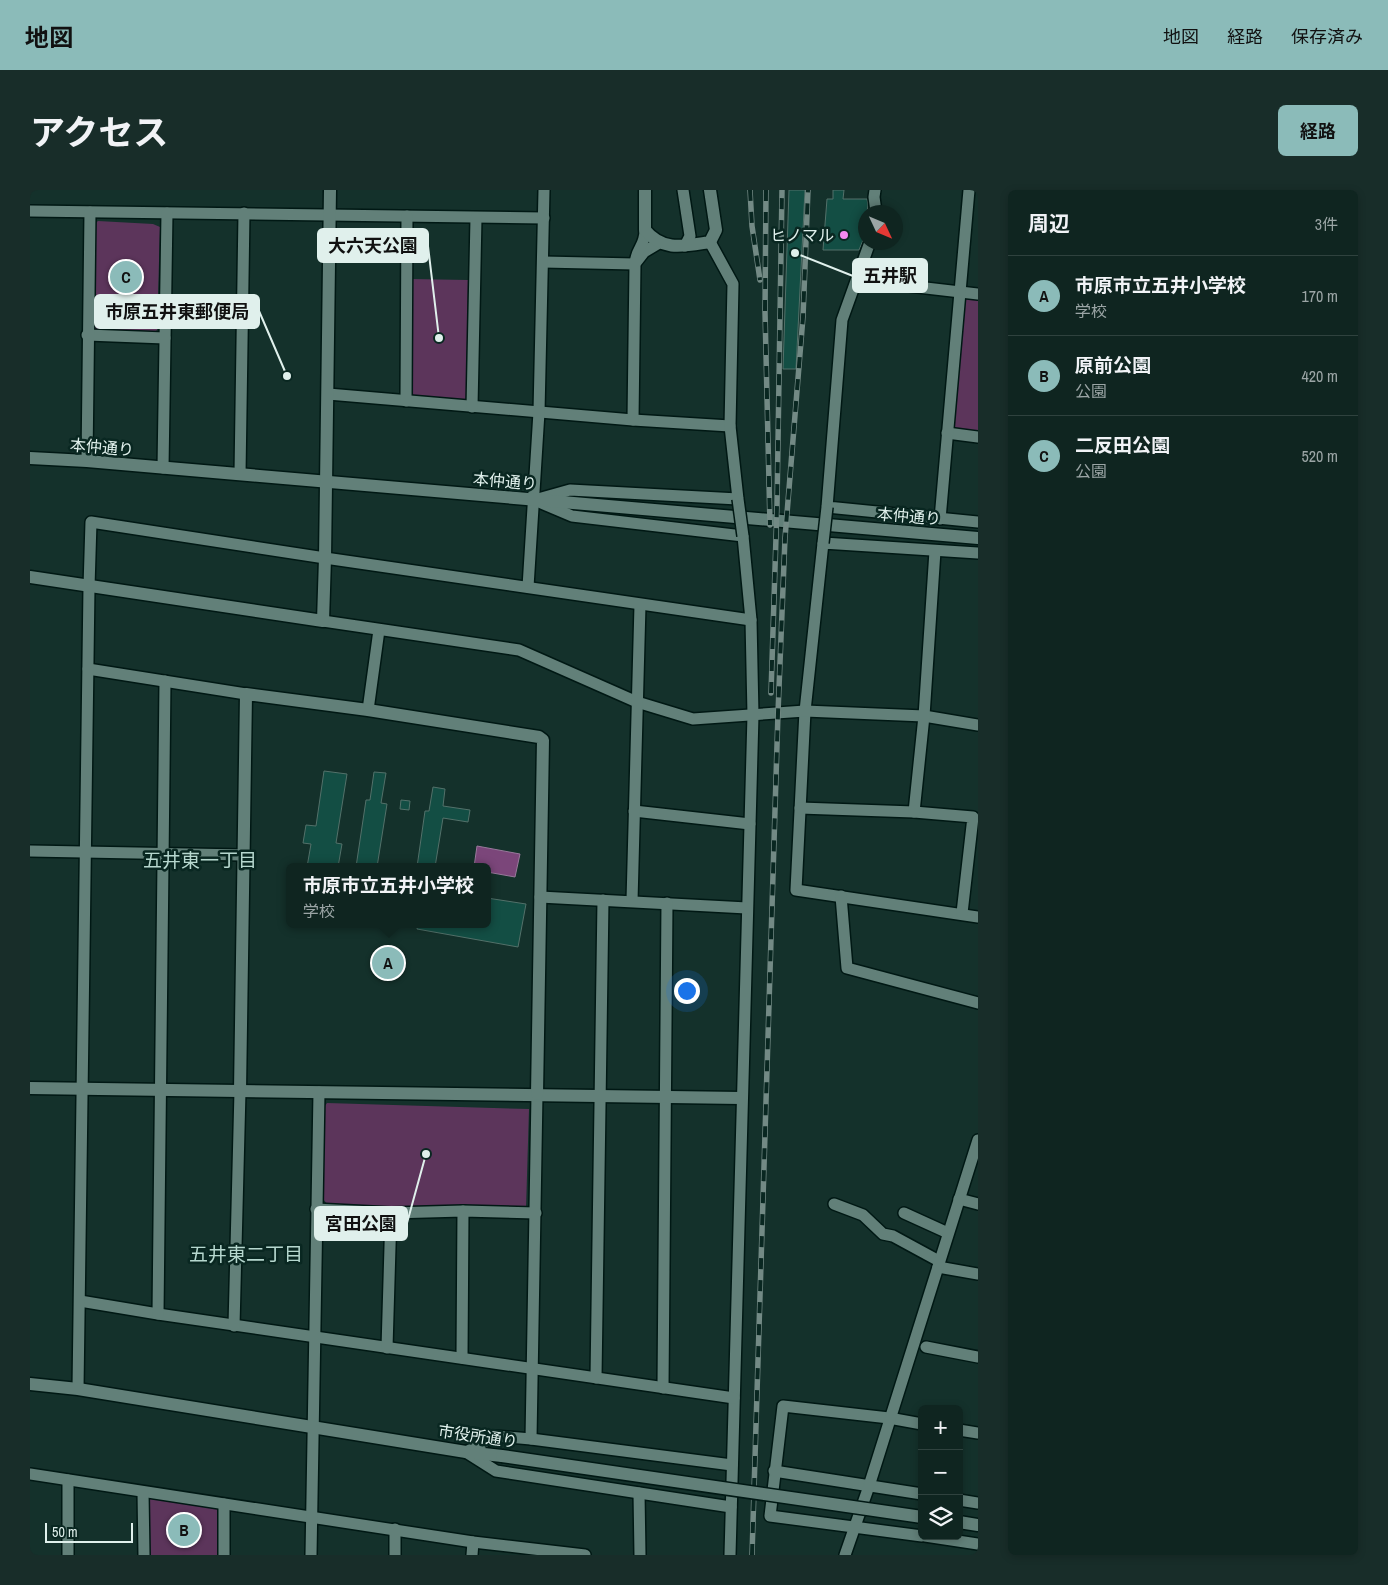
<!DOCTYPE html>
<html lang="ja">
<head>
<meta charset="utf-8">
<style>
	body { margin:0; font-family:"Archivo Narrow","Noto Sans JP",sans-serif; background:#182d29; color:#f1f3f6 }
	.controls { position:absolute; right:15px; bottom:15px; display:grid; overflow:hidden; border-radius:8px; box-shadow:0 2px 8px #0003 }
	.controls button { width:45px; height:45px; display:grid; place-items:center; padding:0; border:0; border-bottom:1px solid #2f423e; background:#0f2520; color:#f1f3f6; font:25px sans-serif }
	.compass { position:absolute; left:828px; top:15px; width:45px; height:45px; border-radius:50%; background:#0f2520; box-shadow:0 2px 8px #0003; rotate:134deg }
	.scale { position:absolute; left:15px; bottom:12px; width:88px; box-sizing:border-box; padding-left:5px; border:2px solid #e0f0ec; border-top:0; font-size:14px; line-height:18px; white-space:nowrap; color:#e0f0ec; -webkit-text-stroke:4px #092721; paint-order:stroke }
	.you { position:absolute; left:656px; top:800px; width:18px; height:18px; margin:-12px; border:4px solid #fff; border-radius:50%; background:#1a73e8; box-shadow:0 0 0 8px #1a73e833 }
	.badge { display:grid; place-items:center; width:32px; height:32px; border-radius:50%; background:#8bbbb9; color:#111; font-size:16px; font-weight:700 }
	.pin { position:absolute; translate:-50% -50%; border:2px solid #fff; box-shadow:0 1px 5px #0006 }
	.popup { position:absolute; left:256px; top:673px; width:205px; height:65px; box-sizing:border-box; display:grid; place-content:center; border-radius:8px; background:#0f2520; filter:drop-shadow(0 1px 4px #0005); font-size:16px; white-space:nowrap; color:#9ba5a5 }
	.popup b { font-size:19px; color:#f1f3f6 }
	.popup::after { content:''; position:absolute; left:50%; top:100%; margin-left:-10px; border:10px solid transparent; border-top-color:#0f2520 }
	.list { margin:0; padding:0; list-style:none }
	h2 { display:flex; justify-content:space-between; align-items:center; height:65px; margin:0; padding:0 20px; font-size:21px }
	h2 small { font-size:16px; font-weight:400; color:#9ba5a5 }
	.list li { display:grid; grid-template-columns:32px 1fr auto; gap:15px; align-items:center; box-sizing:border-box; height:80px; padding:0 20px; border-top:1px solid #2f423e }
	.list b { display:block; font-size:19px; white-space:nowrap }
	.list p { margin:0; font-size:16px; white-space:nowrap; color:#9ba5a5 }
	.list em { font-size:16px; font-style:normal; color:#9ba5a5 }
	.icon { flex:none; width:28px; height:28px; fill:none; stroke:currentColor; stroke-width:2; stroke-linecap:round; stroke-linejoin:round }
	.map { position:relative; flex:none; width:948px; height:1365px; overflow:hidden; border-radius:8px }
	header { display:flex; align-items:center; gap:30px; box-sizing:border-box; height:70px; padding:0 25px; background:#8bbbb9; color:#111 }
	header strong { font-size:24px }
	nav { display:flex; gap:28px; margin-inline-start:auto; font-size:18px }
	.intro { display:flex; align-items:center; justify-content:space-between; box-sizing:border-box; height:120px; padding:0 30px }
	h1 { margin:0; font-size:35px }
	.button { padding:12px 22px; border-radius:8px; background:#8bbbb9; color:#111; font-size:18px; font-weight:700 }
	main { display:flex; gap:30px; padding:0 30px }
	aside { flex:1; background:#0f2520; border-radius:8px; box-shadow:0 2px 8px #0003 }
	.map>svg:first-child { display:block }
	.green { fill:#5c355b }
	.water { fill:#7b467a; stroke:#99799c }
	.building { fill:#134e44; stroke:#53716a }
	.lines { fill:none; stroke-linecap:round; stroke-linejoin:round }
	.street-casing { stroke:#001814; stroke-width:14 }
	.secondary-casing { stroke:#001814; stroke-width:15 }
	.street { stroke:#628079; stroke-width:11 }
	.secondary { stroke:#628079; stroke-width:12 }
	.rail-casing { stroke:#738a85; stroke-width:5.5 }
	.rail { stroke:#092721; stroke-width:4; stroke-dasharray:11; stroke-linecap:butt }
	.street-bridge-casing { stroke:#001814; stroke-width:14; stroke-linecap:butt }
	.secondary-bridge-casing { stroke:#001814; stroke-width:15; stroke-linecap:butt }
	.street-bridge { stroke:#628079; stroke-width:11 }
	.secondary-bridge { stroke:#628079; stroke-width:12 }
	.poi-dot { fill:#f389f1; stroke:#092721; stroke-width:2 }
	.labels { text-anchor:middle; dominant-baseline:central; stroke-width:5; stroke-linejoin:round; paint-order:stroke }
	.poi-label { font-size:16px; fill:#e0f0ec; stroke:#092721; text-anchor:end }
	.street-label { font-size:16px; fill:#e0f0ec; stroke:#092721 }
	.quarter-label { font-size:19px; fill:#b6d7ce; stroke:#092721 }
	.leader { fill:none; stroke:#e0f0ec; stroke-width:2 }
	.callout-dot { fill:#e0f0ec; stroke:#092721; stroke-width:2 }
	.callout { fill:#e0f0ec; stroke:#e0f0ec; stroke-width:2 }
	.callout-label { font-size:18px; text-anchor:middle; font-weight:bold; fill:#111 }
</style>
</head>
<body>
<header>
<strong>地図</strong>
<nav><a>地図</a><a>経路</a><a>保存済み</a></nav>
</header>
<div class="intro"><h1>アクセス</h1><a class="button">経路</a></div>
<main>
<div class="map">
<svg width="948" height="1365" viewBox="0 0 948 1365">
	<rect width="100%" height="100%" fill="#14312b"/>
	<g class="green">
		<path d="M68,31l55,3 7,3 -3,103 -5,5 -56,-3 -4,-4 1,-103z"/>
		<path d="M381,89l57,1 -2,120 -54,-4z"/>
		<path d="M934,108l14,1v132l-25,-3z"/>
		<path d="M297,913l202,6 -3,100 -198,-4 -5,-6 1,-92z"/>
		<path d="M113,1302l81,12v51h-81z"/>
	</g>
	<path class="water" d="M447,656l43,8 -5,23 -28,-5v-5h-13z"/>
	<g class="building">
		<path d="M759,0h16l-9,179h-13z"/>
		<path d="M803,0h11l-1,9h24l1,6 -5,35 -4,10h-36l4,-51h6z"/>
		<path d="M294,581l23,3 -11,69 6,1 -4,23h-31l4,-23 -8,-1 3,-18 10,1z"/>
		<path d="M344,582l12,1 -5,30 6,1 -10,63h-21l10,-67h4z"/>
		<path d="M403,597l12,2 -2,17 27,4 -2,12 -25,-4 -8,49h-18l8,-56h4z"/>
		<path d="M371,610l9,1 -1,9 -9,-1z"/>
		<path d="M457,708l39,6 -8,43 -101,-18 1,-5h69z"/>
	</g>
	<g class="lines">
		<g class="street-casing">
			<g id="street">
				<path d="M653,0l7,46 -5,10"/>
				<path d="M845,0l-1,7 2,15"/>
				<path d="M0,21l514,7"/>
				<path d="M840,52l-28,78 -15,187 151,15"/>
				<path d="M607,71l7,-9 15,-9"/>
				<path d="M513,72l92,2"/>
				<path d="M827,90l121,14"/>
				<path d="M57,145l78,3"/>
				<path d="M298,204l305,26 97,6"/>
				<path d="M376,211l1,-185"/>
				<path d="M442,217l4,-189"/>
				<path d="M603,230l2,-156c1,-16 10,-17 10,-34"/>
				<path d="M917,243l31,4"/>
				<path d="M57,271l3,-249"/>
				<path d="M133,278l4,-255"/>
				<path d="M210,284l4,-261"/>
				<path d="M508,309l32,-9 168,9 -8,-73 3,-142 -23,-42"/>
				<path d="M509,312l33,14 171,20 8,84 2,95 -23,840"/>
				<path d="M910,329l29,-329"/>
				<path d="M948,363l-155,-10 -18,168 -9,179 182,27"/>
				<path d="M498,397l11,-175 5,-222"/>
				<path d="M293,431l196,29 118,52 56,17 112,-8 119,5 54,9"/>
				<path d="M58,479l158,25"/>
				<path d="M338,520l11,-80"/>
				<path d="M770,618l114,4 59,5 -11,96"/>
				<path d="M604,621l116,13"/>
				<path d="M884,622l10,-96 11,-165"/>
				<path d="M0,661l213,4"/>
				<path d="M811,706l6,72 131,35"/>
				<path d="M510,707l207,11"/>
				<path d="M602,711l8,-296"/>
				<path d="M929,1009l19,5"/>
				<path d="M804,1014l29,11 20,19 10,2 46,25"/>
				<path d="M286,1019l75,4 72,-2 73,2"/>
				<path d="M874,1023l44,20"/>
				<path d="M908,1077l40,7"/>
				<path d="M50,1111l78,13 576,84"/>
				<path d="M128,1124l7,-633"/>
				<path d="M204,1136l6,-235"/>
				<path d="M896,1157l52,10"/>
				<path d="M357,1158l4,-135"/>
				<path d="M432,1168l1,-147"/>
				<path d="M566,1188l7,-478"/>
				<path d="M633,1198l4,-485"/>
				<path d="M48,1199l11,-802 2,-65 234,36 426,62"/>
				<path d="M892,1234l-33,-6 -106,-12 -13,110 152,20"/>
				<path d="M929,1240l19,3"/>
				<path d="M501,1249l6,-345"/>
				<path d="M744,1281l148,23"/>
				<path d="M0,1284l443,68 112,13"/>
				<path d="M113,1302l1,63"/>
				<path d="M609,1303l1,62"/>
				<path d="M929,1310l19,3"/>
				<path d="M701,1317l-235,-36 -30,-19 29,-16 36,3 201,26"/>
				<path d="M895,1346l53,8"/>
				<path d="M38,1365v-75"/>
				<path d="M194,1365v-51"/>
				<path d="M281,1365l8,-463"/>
				<path d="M365,1365v-26"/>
				<path d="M442,1365l1,-13"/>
				<path d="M815,1365l24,-69 109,-346"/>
			</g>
		</g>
		<g class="secondary-casing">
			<g id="secondary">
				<path d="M615,0v40c18,22 39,16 65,12l6,-12 -6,-40"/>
				<path d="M0,268l57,3 891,77"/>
				<path d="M0,387l293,44 2,-63 5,-368"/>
				<path d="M0,898l711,10"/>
				<path d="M210,901l6,-397 122,16 171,27 4,3 -6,354"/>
				<path d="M0,1194l48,5 388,63 36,4"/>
				<path d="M929,1332l19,3"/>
			</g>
		</g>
		<use href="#street" class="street"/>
		<use href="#secondary" class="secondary"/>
		<g class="rail-casing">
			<g id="rail">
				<path d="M720,0l2,36 8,54"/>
				<path d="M736,0l-1,122 5,213"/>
				<path d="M741,503l6,-187 5,-316"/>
				<path d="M722,1365l26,-842 7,-175 18,-221 5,-127"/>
			</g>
		</g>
		<use href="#rail" class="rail"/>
		<g class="street-bridge-casing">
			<g id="street-bridge">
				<path d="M708,309l5,37"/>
				<path d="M793,353l4,-36"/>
			</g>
		</g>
		<g class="secondary-bridge-casing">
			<path id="secondary-bridge" d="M472,1266l420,61"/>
		</g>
		<use href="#street-bridge" class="street-bridge"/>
		<use href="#secondary-bridge" class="secondary-bridge"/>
	</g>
	<circle class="poi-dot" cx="814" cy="45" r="5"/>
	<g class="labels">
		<g class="poi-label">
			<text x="804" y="45">ヒノマル</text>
		</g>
		<g class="street-label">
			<text transform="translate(72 257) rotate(5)">本仲通り</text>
			<text transform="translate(475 291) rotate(5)">本仲通り</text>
			<text transform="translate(879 326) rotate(5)">本仲通り</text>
			<text transform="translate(448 1246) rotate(8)">市役所通り</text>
		</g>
		<g class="quarter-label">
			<text x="170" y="670">五井東一丁目</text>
			<text x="216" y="1064">五井東二丁目</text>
		</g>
	</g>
	<path class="leader" d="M409 148L398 56M765 63L823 86M257 186L229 121M396 964L377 1033"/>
	<g class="callout-dot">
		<circle cx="409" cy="148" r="5"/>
		<circle cx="765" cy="63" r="5"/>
		<circle cx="257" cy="186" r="5"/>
		<circle cx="396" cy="964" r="5"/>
	</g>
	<g class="callout">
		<rect x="288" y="39" width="110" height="33" rx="5"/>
		<rect x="823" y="69" width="74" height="33" rx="5"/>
		<rect x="65" y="105" width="164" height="33" rx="5"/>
		<rect x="285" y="1017" width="92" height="33" rx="5"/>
	</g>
	<g class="callout-label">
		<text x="343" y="62">大六天公園</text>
		<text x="860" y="92">五井駅</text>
		<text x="147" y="128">市原五井東郵便局</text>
		<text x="331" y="1040">宮田公園</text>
	</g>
</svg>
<div class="controls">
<button>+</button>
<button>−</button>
<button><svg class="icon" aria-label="layers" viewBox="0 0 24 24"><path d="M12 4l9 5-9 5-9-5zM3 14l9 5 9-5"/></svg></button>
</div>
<svg class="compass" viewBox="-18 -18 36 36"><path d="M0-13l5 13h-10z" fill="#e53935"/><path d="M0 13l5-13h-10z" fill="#9ba5a5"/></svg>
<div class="scale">50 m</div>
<div class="you"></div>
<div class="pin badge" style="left:358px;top:773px">A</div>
<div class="popup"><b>市原市立五井小学校</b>学校</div>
<div class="pin badge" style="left:154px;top:1340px">B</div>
<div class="pin badge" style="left:96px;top:87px">C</div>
</div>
<aside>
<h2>周辺<small>3件</small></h2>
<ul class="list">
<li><span class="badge">A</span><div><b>市原市立五井小学校</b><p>学校</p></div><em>170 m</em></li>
<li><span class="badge">B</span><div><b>原前公園</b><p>公園</p></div><em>420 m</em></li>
<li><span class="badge">C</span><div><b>二反田公園</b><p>公園</p></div><em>520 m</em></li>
</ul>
</aside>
</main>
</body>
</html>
